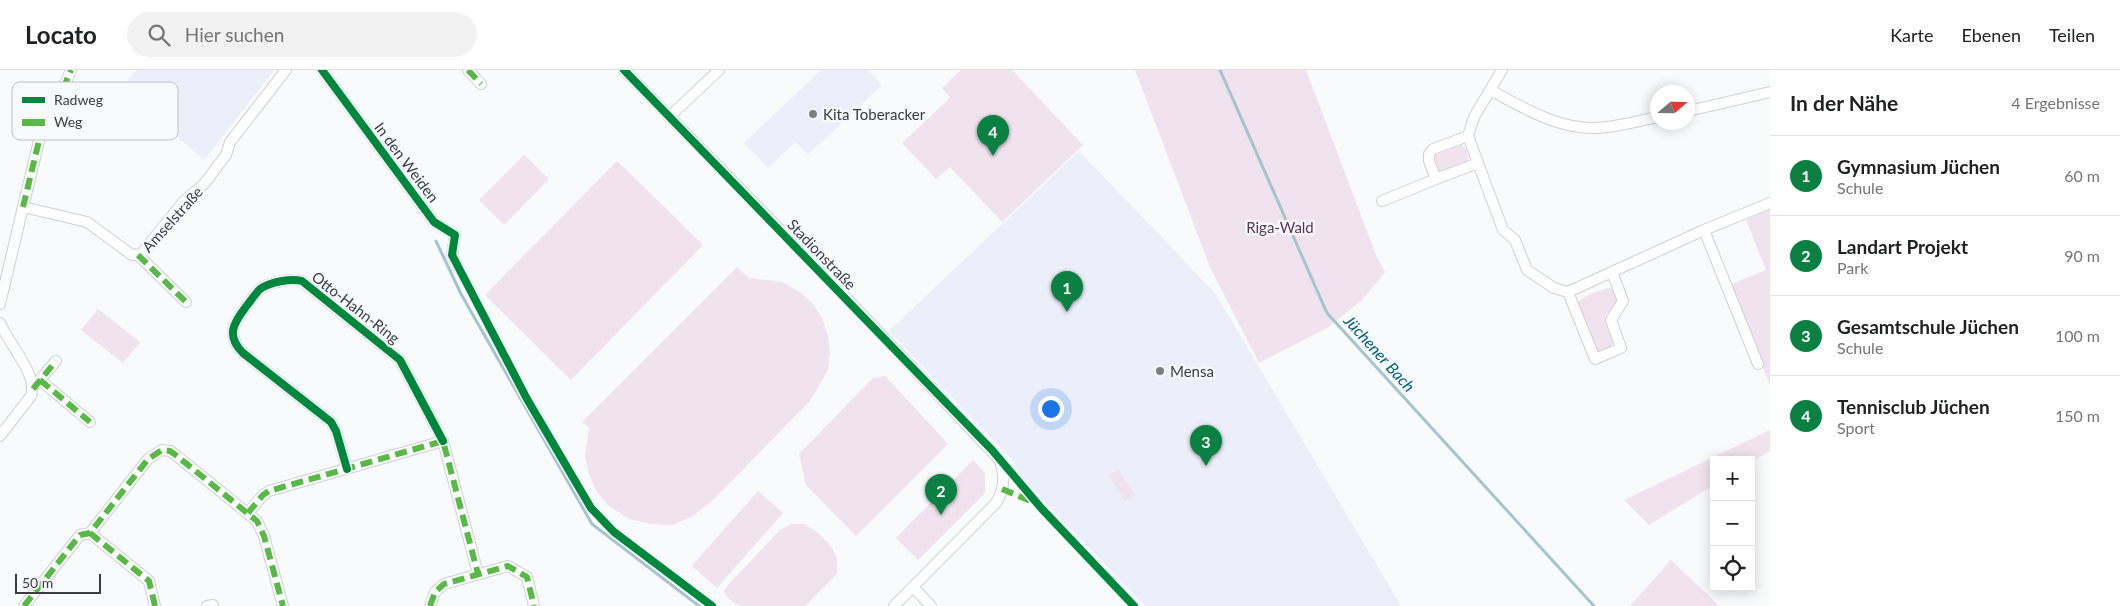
<!DOCTYPE html>
<html lang="de">
<head>
<meta charset="utf-8">
<style>
	body { margin:0; font-family:Lato,sans-serif; background:#f2f2f2; color:#202124 }
	.controls { position:absolute; right:15px; bottom:15px; display:grid; overflow:hidden; border-radius:0px; box-shadow:0 2px 12px #0003 }
	.controls button { width:45px; height:45px; display:grid; place-items:center; padding:0; border:0; border-bottom:1px solid #e0e0e0; background:#fff; color:#202124; font:25px sans-serif }
	.compass { position:absolute; left:1650px; top:15px; width:45px; height:45px; border-radius:50%; background:#fff; box-shadow:0 2px 12px #0003; rotate:70deg }
	.scale { position:absolute; left:15px; bottom:12px; width:86px; box-sizing:border-box; padding-left:5px; border:2px solid #3a3c40; border-top:0; font-size:14px; line-height:18px; white-space:nowrap; color:#3a3c40; -webkit-text-stroke:4px #f7f9fd; paint-order:stroke }
	.you { position:absolute; left:1050px; top:338px; width:18px; height:18px; margin:-12px; border:4px solid #fff; border-radius:50%; background:#1a73e8; box-shadow:0 0 0 8px #1a73e833 }
	.badge { display:grid; place-items:center; width:32px; height:32px; border-radius:50%; background:#0b8043; color:#fff; font-size:16px; font-weight:700 }
	.pin { position:absolute; translate:-50% -41px; filter:drop-shadow(0 1px 2px #0008) }
	.pin::after { content:''; position:absolute; top:26px; width:18px; height:15px; background:inherit; clip-path:polygon(0 0,100% 0,50% 100%) }
	.list { margin:0; padding:0; list-style:none }
	h2 { display:flex; justify-content:space-between; align-items:center; height:65px; margin:0; padding:0 20px; font-size:21px }
	h2 small { font-size:16px; font-weight:400; color:#757577 }
	.list li { display:grid; grid-template-columns:32px 1fr auto; gap:15px; align-items:center; box-sizing:border-box; height:80px; padding:0 20px; border-top:1px solid #e0e0e0 }
	.list b { display:block; font-size:19px; white-space:nowrap }
	.list p { margin:0; font-size:16px; white-space:nowrap; color:#757577 }
	.list em { font-size:16px; font-style:normal; color:#757577 }
	.icon { flex:none; width:28px; height:28px; fill:none; stroke:currentColor; stroke-width:2; stroke-linecap:round; stroke-linejoin:round }
	.map { position:relative; flex:none; width:1770px; height:536px; overflow:hidden }
	header { display:flex; align-items:center; gap:30px; box-sizing:border-box; height:70px; padding:0 25px; background:#fff; border-bottom:1px solid #e0e0e0 }
	header strong { font-size:24px }
	nav { display:flex; gap:28px; margin-inline-start:auto; font-size:18px }
	.search { width:350px; height:45px; background:#f2f2f2; display:flex; align-items:center; gap:12px; box-sizing:border-box; padding:0 18px; border-radius:28px; color:#757577; font-size:19px }
	main { display:flex }
	aside { flex:1; background:#fff }
	.map>svg:first-child { display:block }
	.built { fill:#eceff9 }
	.green { fill:#f0e3ef }
	.lines { fill:none; stroke-linecap:round; stroke-linejoin:round }
	.stream { stroke:#a4c5cc; stroke-width:3 }
	.minor-casing { stroke:#ced0d2; stroke-width:12 }
	.minor { stroke:#fefeff; stroke-width:10 }
	.quiet { stroke:#58b947; stroke-width:6; stroke-dasharray:12 6; stroke-linecap:butt }
	.cycleway-casing { stroke:#f7f9fd; stroke-width:11 }
	.cycleway { stroke:#00873e; stroke-width:8 }
	.poi-dot { fill:#7c7e82; stroke:#f7f9fd; stroke-width:2 }
	.labels { text-anchor:middle; dominant-baseline:central; stroke-width:5; stroke-linejoin:round; paint-order:stroke }
	.poi-label { font-size:15px; fill:#3a3c40; stroke:#f7f9fd; text-anchor:start }
	.street-label { font-size:15px; fill:#3a3c40; stroke:#f7f9fd }
	.park-label { font-size:15px; fill:#5c3358; stroke:#f7f9fd }
	.water-label { font-size:16px; font-style:italic; fill:#006372; stroke:#f7f9fd }
	.key { fill:#f7f9fd; stroke:#bec0c4; stroke-width:1 }
	.key-label { font-size:14px; fill:#3a3c40 }
</style>
</head>
<body>
<header>
<strong>Locato</strong>
<div class="search"><svg class="icon" aria-label="search" viewBox="0 0 24 24"><circle cx="10" cy="10" r="6"/><path d="M15 15l6 6"/></svg>Hier suchen</div>
<nav><a>Karte</a><a>Ebenen</a><a>Teilen</a></nav>
</header>
<main>
<div class="map">
<svg width="1770" height="536" viewBox="0 0 1770 536">
	<rect width="100%" height="100%" fill="#f8fafc"/>
	<g class="built">
		<path d="M137,0h135l2,1 -70,89 -84,-71z"/>
		<path d="M821,0h47l14,15 -74,70 -13,-13 -27,26 -24,-25z"/>
		<path d="M1079,81l136,142 186,313h-256l-102,-106 -24,-27 -6,-12 -124,-130z"/>
	</g>
	<g class="green">
		<path d="M961,0h51l71,75 -81,77 -52,-55 -14,12 -34,-36 48,-45 -8,-10z"/>
		<path d="M1135,0h171l70,185 9,17 -23,28 -35,28 -68,35 -49,-96z"/>
		<path d="M1461,74l5,5 3,12 -3,2 -25,9c-6,-3 -7,-10 -8,-16z"/>
		<path d="M524,85l25,24 -45,46 -25,-25z"/>
		<path d="M617,91l86,84 -132,135 -86,-85z"/>
		<path d="M1770,139v176l-41,-100 37,-15 -20,-50z"/>
		<path d="M737,197l12,11 33,4 18,10 13,12 9,14 6,18 2,17 -2,17 -18,31 -97,99 -21,17 -20,8 -20,-1 -23,-5 -20,-13 -13,-15 -8,-20 -3,-14 4,-29 -7,-6z"/>
		<path d="M1608,218l5,1 6,12 -5,7 -9,7 8,28 -3,4 -10,4 -6,-3 -17,-43c4,-10 21,-13 31,-17z"/>
		<path d="M98,239l42,33 -17,21 -42,-33z"/>
		<path d="M885,306l63,68 -92,92 -50,-51 -7,-31 74,-76z"/>
		<path d="M1770,360v21l-19,11v-2h-37v25l-65,40 -25,-25z"/>
		<path d="M973,390l12,13v20l-67,67 -22,-22z"/>
		<path d="M1118,399l17,26 -10,6 -17,-26z"/>
		<path d="M758,421l25,22 -66,75 -25,-22z"/>
		<path d="M791,454h12l13,7 15,15 6,12v16l-32,32h-66l-11,-8 -4,-7 3,-5 53,-56z"/>
		<path d="M1671,490l48,46h-89z"/>
	</g>
	<g class="lines">
		<g class="stream">
			<path d="M1220,0l107,243 267,293"/>
			<path d="M436,171l25,53 131,230 107,82"/>
		</g>
		<g class="minor-casing">
			<g id="minor">
				<path d="M322,0l112,152 21,13 -3,20 7,14"/>
				<path d="M468,0l13,14"/>
				<path d="M624,0l211,216 164,173c6,15 6,30 -3,44l-102,103"/>
				<path d="M1490,20c32,17 66,38 103,38 22,0 44,-7 65,-11"/>
				<path d="M1688,41l82,-19"/>
				<path d="M669,47l50,-47"/>
				<path d="M1478,93l25,67 12,10 12,30 27,18 14,4 136,-62 66,-27"/>
				<path d="M1436,109l42,-16 -10,-27"/>
				<path d="M1382,131l54,-22 -7,-18v-7l4,-5 35,-13 6,-19 28,-47"/>
				<path d="M23,137l22,-91 18,-27 8,-19"/>
				<path d="M1704,160l54,134"/>
				<path d="M138,185l48,47"/>
				<path d="M1568,222l27,67 26,-11 -10,-28 12,-19 -11,-29"/>
				<path d="M0,234l23,-97 64,15 45,33 9,-1 44,-54 19,-16 22,-29 4,-13 56,-72"/>
				<path d="M0,253c8,20 38,51 31,73l-31,40"/>
				<path d="M40,310l50,42"/>
				<path d="M36,314l20,-23"/>
				<path d="M347,399l-11,-38 -5,-9 -88,-69c-17,-17 -10,-29 2,-45 5,-6 10,-14 15,-19 10,-7 31,-11 42,-8l98,79 43,81"/>
				<path d="M248,443l15,-18 6,-4 174,-50 35,133"/>
				<path d="M90,463l59,48 6,25"/>
				<path d="M913,517l18,19"/>
				<path d="M24,536l56,-71 10,-2 58,-74 14,-9 8,1 7,5 80,65 7,15 19,70"/>
				<path d="M207,536l6,-1"/>
				<path d="M430,536l5,-14 9,-8 64,-18 19,11 7,29"/>
			</g>
		</g>
		<use href="#minor" class="minor"/>
		<g class="quiet">
			<path d="M468,0l13,14"/>
			<path d="M23,137l22,-91 18,-27 8,-19"/>
			<path d="M138,185l48,47"/>
			<path d="M40,310l50,42"/>
			<path d="M33,319l23,-28"/>
			<path d="M1002,419l31,13"/>
			<path d="M248,443l15,-18 6,-4 174,-50 35,133"/>
			<path d="M90,463l59,48 6,25"/>
			<path d="M24,536l56,-71 10,-2 58,-74 14,-9 8,1 7,5 80,65 7,15 19,70"/>
			<path d="M430,536l5,-14 9,-8 64,-18 19,11 7,29"/>
		</g>
		<g class="cycleway-casing">
			<g id="cycleway">
				<path d="M322,0l112,152 21,13 -3,20 75,144 64,109 23,24 98,74"/>
				<path d="M624,0l368,380 50,59 92,97"/>
				<path d="M347,399l-11,-38 -5,-9 -88,-69c-17,-17 -10,-29 2,-45 5,-6 10,-14 15,-19 10,-7 31,-11 42,-8l98,79 43,81"/>
			</g>
		</g>
		<use href="#cycleway" class="cycleway"/>
	</g>
	<g class="poi-dot">
		<circle cx="813" cy="44" r="5"/>
		<circle cx="1160" cy="301" r="5"/>
	</g>
	<g class="labels">
		<g class="poi-label">
			<text x="823" y="44">Kita Toberacker</text>
			<text x="1170" y="301">Mensa</text>
		</g>
		<g class="street-label">
			<text transform="translate(407 92) rotate(53)">In den Weiden</text>
			<text transform="translate(172 149) rotate(-48)">Amselstraße</text>
			<text transform="translate(822 184) rotate(46)">Stadionstraße</text>
			<text transform="translate(356 237) rotate(38)">Otto-Hahn-Ring</text>
		</g>
		<g class="park-label">
			<text x="1280" y="157">Riga-Wald</text>
		</g>
		<g class="water-label">
			<text transform="translate(1380 283) rotate(48)">Jüchener Bach</text>
		</g>
	</g>
	<rect x="12" y="12" width="166" height="58" rx="8" class="key"/>
	<rect x="22" y="27" width="23" height="6" fill="#00873e"/>
	<rect x="22" y="49" width="23" height="7" fill="#58b947"/>
	<g class="key-label">
		<text x="54" y="35">Radweg</text>
		<text x="54" y="57">Weg</text>
	</g>
</svg>
<div class="controls">
<button>+</button>
<button>−</button>
<button><svg class="icon" aria-label="locate" viewBox="0 0 24 24"><circle cx="12" cy="12" r="6"/><path d="M12 2v4M12 18v4M2 12h4M18 12h4"/></svg></button>
</div>
<svg class="compass" viewBox="-18 -18 36 36"><path d="M0-13l5 13h-10z" fill="#e53935"/><path d="M0 13l5-13h-10z" fill="#757577"/></svg>
<div class="scale">50 m</div>
<div class="you"></div>
<div class="pin badge" style="left:1067px;top:242px">1</div>
<div class="pin badge" style="left:941px;top:445px">2</div>
<div class="pin badge" style="left:1206px;top:396px">3</div>
<div class="pin badge" style="left:993px;top:86px">4</div>
</div>
<aside>
<h2>In der Nähe<small>4 Ergebnisse</small></h2>
<ul class="list">
<li><span class="badge">1</span><div><b>Gymnasium Jüchen</b><p>Schule</p></div><em>60 m</em></li>
<li><span class="badge">2</span><div><b>Landart Projekt</b><p>Park</p></div><em>90 m</em></li>
<li><span class="badge">3</span><div><b>Gesamtschule Jüchen</b><p>Schule</p></div><em>100 m</em></li>
<li><span class="badge">4</span><div><b>Tennisclub Jüchen</b><p>Sport</p></div><em>150 m</em></li>
</ul>
</aside>
</main>
</body>
</html>
